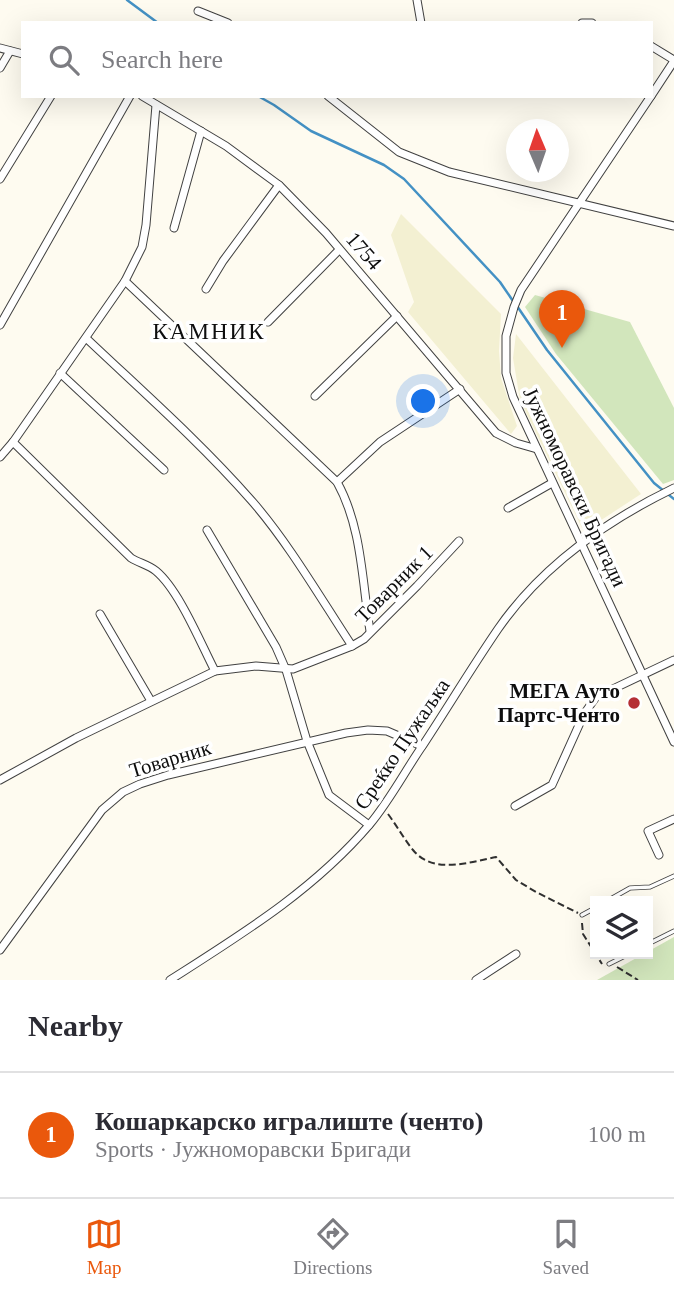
<!DOCTYPE html>
<html lang="en">
<head>
<meta charset="utf-8">
<style>
	body { margin:0; font-family:"Times New Roman",serif; background:#f7f7f7; color:#2b2b33 }
	.controls { position:absolute; right:21px; bottom:21px; display:grid; overflow:hidden; border-radius:0px; box-shadow:0 7px 28px #0002 }
	.controls button { width:63px; height:63px; display:grid; place-items:center; padding:0; border:0; border-bottom:2px solid #e1e1e2; background:#fff; color:#2b2b33; font:35px sans-serif }
	.compass { position:absolute; left:506px; top:119px; width:63px; height:63px; border-radius:50%; background:#fff; box-shadow:0 7px 28px #0002; rotate:358deg }
	.you { position:absolute; left:424px; top:402px; width:24px; height:24px; margin:-18px; border:5px solid #fff; border-radius:50%; background:#1a73e8; box-shadow:0 0 0 10px #1a73e833 }
	.badge { display:grid; place-items:center; width:46px; height:46px; border-radius:50%; background:#ea580c; color:#fff; font-size:23px; font-weight:700 }
	.pin { position:absolute; translate:-50% -58px; filter:drop-shadow(0 2px 4px #0008) }
	.pin::after { content:''; position:absolute; top:37px; width:24px; height:21px; background:inherit; clip-path:polygon(0 0,100% 0,50% 100%) }
	.list { margin:0; padding:0; list-style:none }
	h2 { display:flex; justify-content:space-between; align-items:center; height:91px; margin:0; padding:0 28px; font-size:30px }
	h2 small { font-size:23px; font-weight:400; color:#7c7c81 }
	.list li { display:grid; grid-template-columns:46px 1fr auto; gap:21px; align-items:center; box-sizing:border-box; height:126px; padding:0 28px; border-top:2px solid #e1e1e2 }
	.list b { display:block; font-size:26px; white-space:nowrap }
	.list p { margin:0; font-size:23px; white-space:nowrap; color:#7c7c81 }
	.list em { font-size:23px; font-style:normal; color:#7c7c81 }
	.icon { flex:none; width:38px; height:38px; fill:none; stroke:currentColor; stroke-width:2; stroke-linecap:round; stroke-linejoin:round }
	.map { position:relative; flex:none; width:674px; height:980px; overflow:hidden }
	.search { position:absolute; background:#fff; box-shadow:0 7px 28px #0002; left:21px; right:21px; top:21px; height:77px; display:flex; align-items:center; gap:18px; box-sizing:border-box; padding:0 24px; border-radius:0px; color:#7c7c81; font-size:26px }
	.sheet { height:217px; background:#fff }
	nav { display:flex; justify-content:space-around; align-items:center; box-sizing:border-box; height:98px; border-top:2px solid #e1e1e2; background:#fff; font-size:19px; color:#7c7c81 }
	nav a { display:grid; justify-items:center; gap:4px }
	nav .on { color:#ea580c }
	.map>svg:first-child { display:block }
	.farmland { fill:#f3f0d2 }
	.green { fill:#d2e6bc }
	.lines { fill:none; stroke-linecap:round; stroke-linejoin:round }
	.stream { stroke:#4491c4; stroke-width:2.5 }
	.service-casing { stroke:#414141; stroke-width:5 }
	.minor-casing { stroke:#414141; stroke-width:9 }
	.path { stroke:#303030; stroke-width:2; stroke-dasharray:7 3.5; stroke-linecap:butt }
	.service { stroke:#fff; stroke-width:3.5 }
	.minor { stroke:#fff; stroke-width:7 }
	.poi-dot { fill:#b52f35; stroke:#fff; stroke-width:2.5 }
	.labels { text-anchor:middle; dominant-baseline:central; stroke-width:7; stroke-linejoin:round; paint-order:stroke }
	.street-label { font-size:21px; fill:#0e0e0e; stroke:#fff }
	.poi-label { font-size:21px; font-weight:bold; fill:#0e0e0e; stroke:#fff; text-anchor:end }
	.neighbourhood-label { font-size:23px; letter-spacing:2px; fill:#0e0e0e; stroke:#fff }
</style>
</head>
<body>
<div class="map">
<svg width="674" height="980" viewBox="0 0 674 980">
	<rect width="100%" height="100%" fill="#fefbf0"/>
	<g class="farmland">
		<path d="M401,214l100,100 -2,37 2,27 16,48 -6,8 -103,-122 6,-10 -23,-67z"/>
		<path d="M516,334l125,160 -52,34h-7l-62,-128 -7,-42z"/>
	</g>
	<g class="green">
		<path d="M535,295l95,27 44,86v72l-11,4 -107,-130 -31,-47z"/>
		<path d="M674,937v43h-77z"/>
	</g>
	<g class="lines">
		<g class="stream">
			<path d="M127,0l31,23"/>
			<path d="M258,96l16,9 37,26 73,34 20,14 96,103 13,19"/>
			<path d="M517,306l30,44 107,133 20,16"/>
		</g>
		<g class="service-casing">
			<g id="service">
				<path d="M607,901l23,-13 20,-1 24,-11"/>
				<path d="M582,915l13,-7"/>
				<path d="M648,944l26,-13"/>
				<path d="M609,964l20,-10"/>
			</g>
		</g>
		<g class="minor-casing">
			<g id="minor">
				<path d="M417,0l4,23"/>
				<path d="M198,11l30,12"/>
				<path d="M582,23h10"/>
				<path d="M651,46l23,14"/>
				<path d="M0,48l23,6"/>
				<path d="M0,68l10,-17"/>
				<path d="M142,96l84,50 53,39 47,48 170,200 20,10 21,6"/>
				<path d="M328,96l71,56 50,20 225,54"/>
				<path d="M651,96l-130,194 -7,17 -8,29v37l7,24 161,345"/>
				<path d="M651,96l23,-35"/>
				<path d="M0,179l51,-83"/>
				<path d="M174,228l27,-97"/>
				<path d="M125,281l212,201c25,45 25,99 33,149"/>
				<path d="M206,289l17,-28 56,-76"/>
				<path d="M268,322l71,-72"/>
				<path d="M0,325l130,-229"/>
				<path d="M86,338c56,53 114,104 165,162 37,42 70,99 101,146"/>
				<path d="M60,373l104,97"/>
				<path d="M315,396l82,-80"/>
				<path d="M13,442l118,116c8,5 18,7 25,13 23,19 45,73 59,100"/>
				<path d="M0,457l13,-15 112,-161 17,-34 4,-22 10,-120"/>
				<path d="M337,482l43,-40 80,-53"/>
				<path d="M508,508l44,-25"/>
				<path d="M207,530l69,117 10,23 21,71 22,54 40,30"/>
				<path d="M100,614l51,87"/>
				<path d="M0,780l76,-42 139,-67 41,-5 37,3 59,-23 12,-7 53,-53 42,-45"/>
				<path d="M515,806l37,-21 32,-71 12,-17 78,-37"/>
				<path d="M659,855l-11,-24 26,-12"/>
				<path d="M0,950l102,-140 21,-18 17,-8 28,-9 178,-42 22,-3 19,1 35,15"/>
				<path d="M170,980c72,-46 144,-90 200,-156 20,-24 35,-53 53,-79 25,-38 49,-78 75,-116 43,-62 108,-108 176,-141"/>
				<path d="M476,980l40,-26"/>
			</g>
		</g>
		<g class="path">
			<path d="M388,814c9,12 16,25 25,36 20,25 57,12 83,7l20,23 20,12 42,21"/>
			<path d="M582,923l1,11 19,30"/>
			<path d="M617,967l21,13"/>
		</g>
		<use href="#service" class="service"/>
		<use href="#minor" class="minor"/>
	</g>
	<circle class="poi-dot" cx="634" cy="703" r="7"/>
	<g class="labels">
		<g class="street-label">
			<text transform="translate(364 251) rotate(49)">1754</text>
			<text transform="translate(575 487) rotate(65)">Јужноморавски Бригади</text>
			<text transform="translate(394 584) rotate(-45)">Товарник 1</text>
			<text transform="translate(402 744) rotate(-56)">Среќко Пужаљка</text>
			<text transform="translate(170 759) rotate(-17)">Товарник</text>
		</g>
		<g class="poi-label">
			<text x="620" y="691">МЕГА Ауто<tspan x="620" dy="24">Партс-Ченто</tspan></text>
		</g>
		<g class="neighbourhood-label">
			<text x="209" y="331">КАМНИК</text>
		</g>
	</g>
</svg>
<div class="controls">
<button><svg class="icon" aria-label="layers" viewBox="0 0 24 24"><path d="M12 4l9 5-9 5-9-5zM3 14l9 5 9-5"/></svg></button>
</div>
<svg class="compass" viewBox="-18 -18 36 36"><path d="M0-13l5 13h-10z" fill="#e53935"/><path d="M0 13l5-13h-10z" fill="#7c7c81"/></svg>
<div class="you"></div>
<div class="pin badge" style="left:562px;top:348px">1</div>
<div class="search"><svg class="icon" aria-label="search" viewBox="0 0 24 24"><circle cx="10" cy="10" r="6"/><path d="M15 15l6 6"/></svg>Search here</div>
</div>
<section class="sheet">
<h2>Nearby<small></small></h2>
<ul class="list">
<li><span class="badge">1</span><div><b>Кошаркарско игралиште (ченто)</b><p>Sports · Јужноморавски Бригади</p></div><em>100 m</em></li>
</ul>
</section>
<nav>
<a class="on"><svg class="icon" aria-label="map" viewBox="0 0 24 24"><path d="M3 6l6-2 6 2 6-2v14l-6 2-6-2-6 2zM9 4v14M15 6v14"/></svg>Map</a>
<a><svg class="icon" aria-label="directions" viewBox="0 0 24 24"><path d="M12 3l9 9-9 9-9-9zM9 14v-3h6M13 9l2 2-2 2"/></svg>Directions</a>
<a><svg class="icon" aria-label="saved" viewBox="0 0 24 24"><path d="M7 4h10v16l-5-4-5 4z"/></svg>Saved</a>
</nav>
</body>
</html>
